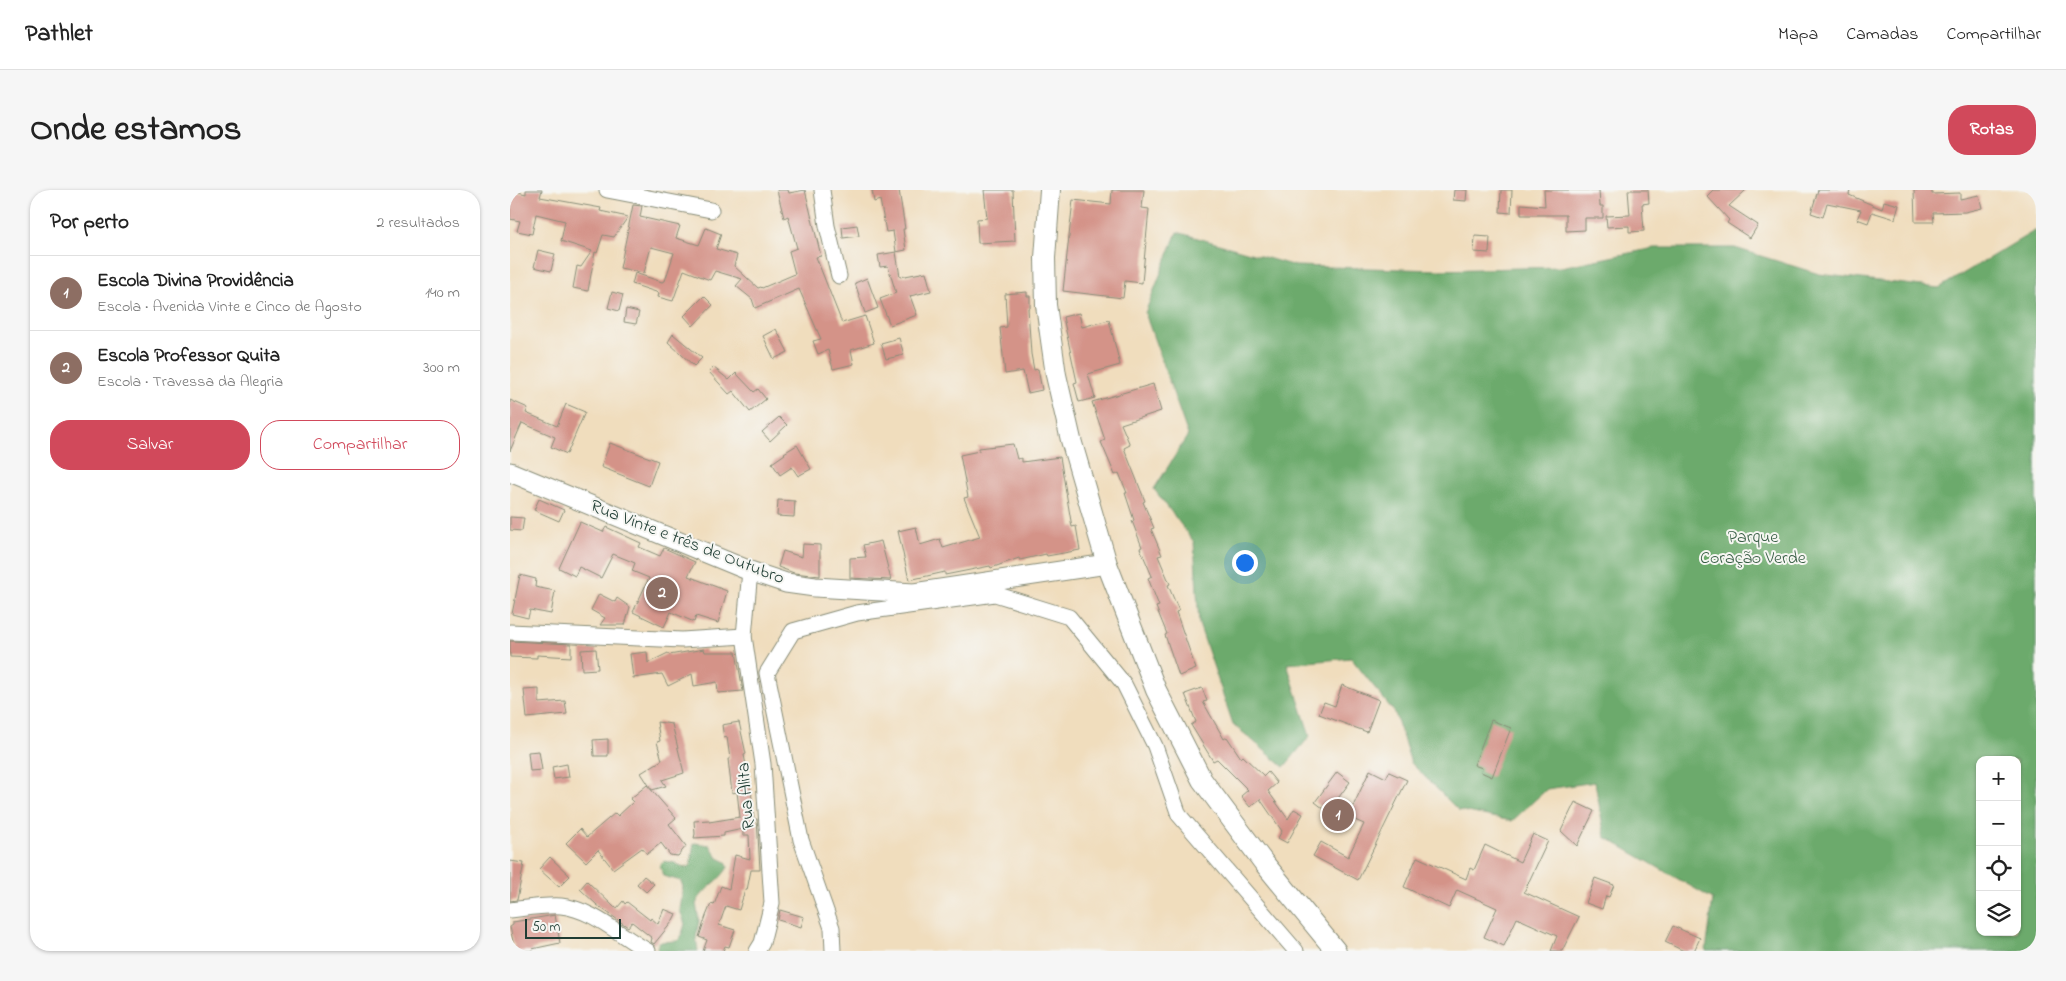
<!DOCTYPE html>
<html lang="pt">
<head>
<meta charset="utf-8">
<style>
	body { margin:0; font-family:"Indie Flower",sans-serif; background:#f6f6f6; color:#222 }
	.controls { position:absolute; right:15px; bottom:15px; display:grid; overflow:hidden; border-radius:10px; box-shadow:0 1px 4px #0004 }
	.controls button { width:45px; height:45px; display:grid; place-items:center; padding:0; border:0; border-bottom:1px solid #e0e0e0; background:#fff; color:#222; font:25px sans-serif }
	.scale { position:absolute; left:15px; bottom:12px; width:96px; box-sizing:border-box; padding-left:5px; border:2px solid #1f3d34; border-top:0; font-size:14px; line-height:18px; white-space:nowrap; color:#1f3d34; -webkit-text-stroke:4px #f6f6f2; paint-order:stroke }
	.you { position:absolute; left:734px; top:372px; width:18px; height:18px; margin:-12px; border:4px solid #fff; border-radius:50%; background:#1a73e8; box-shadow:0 0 0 8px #1a73e833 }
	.badge { display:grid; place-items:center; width:32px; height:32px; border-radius:50%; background:#d1495b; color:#fff; font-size:16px; font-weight:700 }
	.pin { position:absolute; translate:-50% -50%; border:2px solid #fff; box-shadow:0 1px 5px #0006 }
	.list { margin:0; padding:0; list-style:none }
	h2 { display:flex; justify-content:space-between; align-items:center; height:65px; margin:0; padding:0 20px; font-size:21px }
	h2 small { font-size:16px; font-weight:400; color:#767676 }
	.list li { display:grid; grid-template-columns:32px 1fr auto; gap:15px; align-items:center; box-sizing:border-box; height:75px; padding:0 20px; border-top:1px solid #e0e0e0 }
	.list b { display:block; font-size:19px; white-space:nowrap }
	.list p { margin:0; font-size:16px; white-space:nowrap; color:#767676 }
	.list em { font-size:16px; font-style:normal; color:#767676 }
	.actions { display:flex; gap:10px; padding:15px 20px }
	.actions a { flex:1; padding:11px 0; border:1px solid #d1495b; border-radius:20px; text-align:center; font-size:18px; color:#d1495b }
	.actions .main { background:#d1495b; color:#fff }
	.icon { flex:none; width:28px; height:28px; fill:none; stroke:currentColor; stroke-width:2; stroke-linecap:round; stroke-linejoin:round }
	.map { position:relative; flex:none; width:1526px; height:761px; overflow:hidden; border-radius:20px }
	header { display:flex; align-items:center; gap:30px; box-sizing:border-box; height:70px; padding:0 25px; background:#fff; border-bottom:1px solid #e0e0e0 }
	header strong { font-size:24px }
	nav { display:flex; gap:28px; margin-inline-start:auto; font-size:18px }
	.intro { display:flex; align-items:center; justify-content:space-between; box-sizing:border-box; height:120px; padding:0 30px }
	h1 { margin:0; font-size:35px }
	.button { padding:12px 22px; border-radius:20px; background:#d1495b; color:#fff; font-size:18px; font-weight:700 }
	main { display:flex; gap:30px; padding:0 30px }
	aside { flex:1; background:#fff; border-radius:20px; box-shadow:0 1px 4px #0004 }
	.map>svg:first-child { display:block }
	.forest { fill:#6caa6c; stroke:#467450; fill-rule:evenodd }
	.building { fill:#d49388 }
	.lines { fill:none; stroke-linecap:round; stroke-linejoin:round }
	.minor-casing { stroke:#888d78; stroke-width:17 }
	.tertiary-casing { stroke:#888d78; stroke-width:21 }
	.secondary-casing { stroke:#888d78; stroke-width:22 }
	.minor { stroke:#fff; stroke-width:15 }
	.tertiary { stroke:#fff; stroke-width:19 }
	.secondary { stroke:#fff; stroke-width:20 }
	.labels { text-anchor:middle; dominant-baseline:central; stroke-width:4; stroke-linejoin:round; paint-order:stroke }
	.park-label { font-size:18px; fill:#395f46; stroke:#f6f6f2 }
	.street-label { font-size:18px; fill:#1f3d34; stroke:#f6f6f2 }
</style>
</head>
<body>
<header>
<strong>Pathlet</strong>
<nav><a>Mapa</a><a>Camadas</a><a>Compartilhar</a></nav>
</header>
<div class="intro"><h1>Onde estamos</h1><a class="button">Rotas</a></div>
<main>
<aside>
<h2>Por perto<small>2 resultados</small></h2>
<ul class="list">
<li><span class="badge" style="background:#8d6e63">1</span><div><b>Escola Divina Providência</b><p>Escola · Avenida Vinte e Cinco de Agosto</p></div><em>140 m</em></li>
<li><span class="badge" style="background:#8d6e63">2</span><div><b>Escola Professor Quita</b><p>Escola · Travessa da Alegria</p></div><em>300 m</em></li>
</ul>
<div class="actions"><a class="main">Salvar</a><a>Compartilhar</a></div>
</aside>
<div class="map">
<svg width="1526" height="761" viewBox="0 0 1526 761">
	<rect width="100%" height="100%" fill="#f6f6f2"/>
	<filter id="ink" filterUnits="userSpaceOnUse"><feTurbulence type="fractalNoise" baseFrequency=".02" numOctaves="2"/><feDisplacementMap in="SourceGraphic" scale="10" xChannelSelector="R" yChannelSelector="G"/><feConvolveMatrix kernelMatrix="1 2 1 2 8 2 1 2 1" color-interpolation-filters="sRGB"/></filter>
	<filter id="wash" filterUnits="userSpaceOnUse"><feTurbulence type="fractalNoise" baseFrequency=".0096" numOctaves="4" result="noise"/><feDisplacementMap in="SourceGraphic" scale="20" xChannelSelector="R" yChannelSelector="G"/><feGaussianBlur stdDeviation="1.12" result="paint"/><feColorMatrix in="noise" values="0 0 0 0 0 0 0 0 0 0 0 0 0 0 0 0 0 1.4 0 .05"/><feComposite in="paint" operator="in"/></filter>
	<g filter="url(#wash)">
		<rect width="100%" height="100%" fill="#f0ddbd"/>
		<g class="forest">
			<path d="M1526,40v721h-330l7,-52 -108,-62 -10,-55 -48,7 -35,32 -54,-11 -47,-47 -16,-50 -44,-55 -64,6 23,72 -26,31 -51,-43 -34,-100 -5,-82 -40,-53 34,-54 -43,-122 32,-81 118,34 143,4 123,-3 93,-19h81l84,26 120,14zM1470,570h37v172h-37z"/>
			<path d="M184,653l16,2 8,13 8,4 2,5c-8,15 -26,22 -32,37l3,17 -3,17 2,13h-40l-1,-4 2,-5 18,-1 4,-4 4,-13 -5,-14 3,-23 -2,-6 -18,-5 -3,-11 4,-4 11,2 10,5 5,-2z"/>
		</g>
		<g id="blocks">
			<g class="building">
				<path d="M0,0l16,4v-4h16l-2,7 61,11 -1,3 28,6 -14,20 -11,-2 -6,18 -2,-1 -7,39 -15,-3 4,-22 4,1 11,-16 -31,-10 4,-20 -29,-7 -4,20 -15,-3 3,-10 -10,-2z"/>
				<path d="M267,0h11l1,3 16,-3 16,66 -5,1 26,66 23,-7 9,27 -23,7 3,14 -21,5 -5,-19 -10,4 -5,-13 8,-2 -22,-50 -44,19 -3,-9 -16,-13 6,-7 -27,-8 -5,9 -26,-10 -11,31 -15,-4 1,-4 -27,-9 3,-11 27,9 3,-1 9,-28 -23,-6 -7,26 -24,-5 13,-63 9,1 -2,11 40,9 -4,12 23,7 7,-17 15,6 -5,15 21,6 -3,11 24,22 3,-1 1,1 33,-14 -6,-23 8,-3 -9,-32 -4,2z"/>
				<path d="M362,0h27l6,39h-2l3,21 -10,2 -3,-21 -7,1 -6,-32 -6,2z"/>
				<path d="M474,0h29l2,51 -37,2 -1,-24 10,-1z"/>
				<path d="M602,0h32l-2,18 7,1 -7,74 -17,-2 -2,17 -60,-7 10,-91 38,4z"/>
				<path d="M944,0h13l-1,11 -13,-1z"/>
				<path d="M991,0h11l-1,23 -11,-1z"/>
				<path d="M1034,0h55l1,16h3v12h-18v12l-19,1v-16h-45v-11l24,2z"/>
				<path d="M1118,0h20l1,13 -7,1 2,27 -15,1v-6l-22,1 -1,-11 24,-1z"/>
				<path d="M1203,0h33l-17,16 29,19 -8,13 -23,-15 2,-3 -22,-24z"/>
				<path d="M1308,0h32l-1,5 33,14 2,-8 15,4 -4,14 -23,-7 -4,11 -11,-4 4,-9 -34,-7 -4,14 -12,-4z"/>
				<path d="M1404,0h18v4l28,-1v6l19,-4 3,13 -17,4 -32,1 1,9h-19z"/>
				<path d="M347,35l2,11 -16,2 -1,-11z"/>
				<path d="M965,46l15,1 -1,16 -15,-1z"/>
				<path d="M28,60l17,4 -4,17 -17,-4z"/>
				<path d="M386,62l4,25 26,-5 5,19 -21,5 7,19 -27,10 -10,-26 16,-6 -8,-27 -8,1 -2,-12z"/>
				<path d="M357,88l11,30 -13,5 -10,-30z"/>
				<path d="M102,102l11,3 -4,16 -11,-3z"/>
				<path d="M517,102v4h3v12h-2l3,46 3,16 4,-1 4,21 -14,3 -5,-22 -18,3 -5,-46 7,-1 -2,-33z"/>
				<path d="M194,106l9,9 -20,21 -9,-10z"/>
				<path d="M116,119l13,3 -3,12 -12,-2z"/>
				<path d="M569,123l3,14 27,-7 11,45 -32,9 7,24 -16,4 -5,-19 3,-1 -14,-65z"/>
				<path d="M266,139l12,23 -14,7 -11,-23z"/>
				<path d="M163,144l29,24 -8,8 -26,-24z"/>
				<path d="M389,148l5,17 -18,4 -5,-16z"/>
				<path d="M203,177l16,13 7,-7 18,19 4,-3 8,10 -16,13 -17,-21 -4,3 -20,-22z"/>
				<path d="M643,194l8,27 -40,13 9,21 -6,3 21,53 -2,1 11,26 -3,1 11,26 -4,1 12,28 -2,1 11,26 -3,1 20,57 -17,7 -14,-41 2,-1 -11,-27 3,-1 -11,-28 4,-2 -12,-28 2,-1 -10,-26 2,-1 -9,-27h2l-8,-20 -4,2 -14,-33 4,-2 -13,-38z"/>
				<path d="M0,210l18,8 -2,5 31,13 9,-22 19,8 -18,42 -16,-7 4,-10 -33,-14 -12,28z"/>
				<path d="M269,227l8,8 -17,16 -8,-9z"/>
				<path d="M100,253l48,18 -9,25 -48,-19z"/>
				<path d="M503,254l4,15 5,-1v4l38,-5 12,70 4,-1 4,24 -33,6 -1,-2 -26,6 -1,-2 -28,10 -1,-2 -45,9v-3l-36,8 -11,-49 18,-4 4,18 20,-6 3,9 37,-11 -16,-39 4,-1 -8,-42 19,-4v-3z"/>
				<path d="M287,255l14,24 -13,7 -6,-9 -12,8 -8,-12 13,-9 -1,-1z"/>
				<path d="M29,309l25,11 -5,11 -25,-11z"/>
				<path d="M268,310l17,1 -1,16 -17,-1z"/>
				<path d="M0,327l14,1 -2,13 -12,-1z"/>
				<path d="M70,332l23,10 3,-5 35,16 -2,4 21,9 4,-8 31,14 -7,14 39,15 -9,32 -22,-7 -2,6 -23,-10 -7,15 -31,-15 16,-34 -17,-7 3,-8 -22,-9 -12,24 -22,-11 -4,9 -16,-8z"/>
				<path d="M371,351l10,39 -41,-2v-20l16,-1 -3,-12z"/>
				<path d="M293,354l17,1v31l-26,-3 -16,-6 5,-16 19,6z"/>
				<path d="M10,385l16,4 -1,8 20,4 -4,23 -21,-4 -2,8 -16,-4z"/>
				<path d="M89,404l16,8 2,-4 13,9 -5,18h-25l5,-7 -14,-8z"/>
				<path d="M0,451l61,3v13l-34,-2v3l-27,-1z"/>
				<path d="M86,459l2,20 -16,1 -1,-20z"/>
				<path d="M194,459l1,3h31l7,39 -25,2 -1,-11 -23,4 -2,-12 -24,12 -6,-12 -29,4 -3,-24 17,-2 1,11 20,-10 1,2z"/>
				<path d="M832,495l37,15 -12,32 -48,-18 5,-12 11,4z"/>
				<path d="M692,498l5,13 -4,1 21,37 3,-2 14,21 2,-2 21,20 4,-4 9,11 -9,8 20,28 6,-10 9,5 -16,29 -9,-5 4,-7 -22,-32 -10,8 -9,-11 7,-6 -31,-31 -4,2 -22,-36 5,-3 -11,-28z"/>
				<path d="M29,499v14l26,-2 2,13 -40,4 -3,-28z"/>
				<path d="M981,530l20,8 -19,49 -11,-5 1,-4 -8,-3z"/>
				<path d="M147,532l15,2 12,49 -22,7 4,6 -14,4 -11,-17 21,-13 -5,-18 3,-1z"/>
				<path d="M229,532l7,32 -2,1 7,35 3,29h3l3,51h-9l-4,20h-2l-6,20 -13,-4 -7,19 16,5 -6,17 -4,-1 -2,5h-20l4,-11 -8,-3 7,-21 5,-12 3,1 7,-19 8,3 6,-34 15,4 -1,-24h-6v-6l-19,4v3l-30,2 1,-4 -1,-13 15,-1v2l31,-5 -3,-25 -5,1 -4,-34h2l-3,-22 -3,1 -2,-13z"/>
				<path d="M98,549v17h-14l-1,-16z"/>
				<path d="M29,561l3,19 -12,1 -2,-19z"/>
				<path d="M57,574l2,13 -15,2 -2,-12z"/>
				<path d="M860,580l16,8 3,-6 18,8 -49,100 -45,-24 8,-14 27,15 16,-33 -16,-7z"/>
				<path d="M827,582l13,10 -22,30 -13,-10z"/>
				<path d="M137,595l29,33 -7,6 17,22 -8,10 -8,-1 -9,-12 -14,11 -5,-6 -29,21 -15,-19 -12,12 -20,-19 14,-14 7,8 28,-24 3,3 15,-14 -3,-3z"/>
				<path d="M1065,612l19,9 -17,35 -16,-15z"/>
				<path d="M1023,644l15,7 -24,51 55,25 -17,34h-11l6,-15 -40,-18 -13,28 -20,-9 13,-29 -40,-18 -8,18 -45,-21 13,-30 49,22 4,-11 4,2 11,-25 35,17z"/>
				<path d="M40,667l20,19 -11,11 -20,-18z"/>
				<path d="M0,671l14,2 -7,37 -7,1z"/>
				<path d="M134,686l10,8 -8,8 -9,-8z"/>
				<path d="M1085,688l19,7 -5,12 -3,-1 -4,13 -16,-6z"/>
				<path d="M77,691l27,26 3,1 6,-7 2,3 2,-2 23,18 1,-2 7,6 6,-15 12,5 -4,8 -18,22 -3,-2 1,-4 -20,-16 -4,5 -3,-2 -28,-20 -17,-16z"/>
				<path d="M270,720l24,7 -3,10 -23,-7z"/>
				<path d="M45,725l5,28 -28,6 1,2h-18l-5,-24 3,-2v-3z"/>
				<path d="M1163,736l27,12 -6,13h-10l-19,-9z"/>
			</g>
		</g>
	</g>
	<g filter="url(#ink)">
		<use href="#blocks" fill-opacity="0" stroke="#888d78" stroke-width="1"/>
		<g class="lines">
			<g class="minor-casing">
				<g id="minor">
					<path d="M97,0l104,20"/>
					<path d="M312,0l5,36 12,50"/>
					<path d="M240,381l-6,65 19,128 9,139 -10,40 -5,8"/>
					<path d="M0,442l172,8 62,-4"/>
					<path d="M0,720c17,-2 34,-5 51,-4 32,3 59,30 87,45"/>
					<path d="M323,761l-1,-23 -31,-88 -34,-167 26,-42 64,-18 138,-19 74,23 55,67 31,62 24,69 117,136"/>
				</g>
			</g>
			<g class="tertiary-casing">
				<path id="tertiary" d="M0,282l240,99 36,12 29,4 99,6 193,-29"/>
			</g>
			<g class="secondary-casing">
				<path id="secondary" d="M540,0l-5,68 1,47 10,70 15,65 36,124 49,126 46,90 62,83 72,88"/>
			</g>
			<use href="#minor" class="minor"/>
			<use href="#tertiary" class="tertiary"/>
			<use href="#secondary" class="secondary"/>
		</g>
	</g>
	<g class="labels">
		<g class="park-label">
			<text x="1243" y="348">Parque<tspan x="1243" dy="21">Coração Verde</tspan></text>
		</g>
		<g class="street-label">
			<text transform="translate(177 353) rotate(21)">Rua Vinte e três de Outubro</text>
			<text transform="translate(237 606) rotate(-95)">Rua Alita</text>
		</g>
	</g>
</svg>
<div class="controls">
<button>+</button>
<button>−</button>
<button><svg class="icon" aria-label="locate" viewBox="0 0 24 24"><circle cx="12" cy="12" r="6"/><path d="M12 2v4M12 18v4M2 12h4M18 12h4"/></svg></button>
<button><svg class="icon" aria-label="layers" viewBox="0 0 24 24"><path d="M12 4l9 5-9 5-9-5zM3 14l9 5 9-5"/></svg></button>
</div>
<div class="scale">50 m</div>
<div class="you"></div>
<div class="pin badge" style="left:828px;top:625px;background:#8d6e63">1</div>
<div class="pin badge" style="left:152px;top:403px;background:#8d6e63">2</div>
</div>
</main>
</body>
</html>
